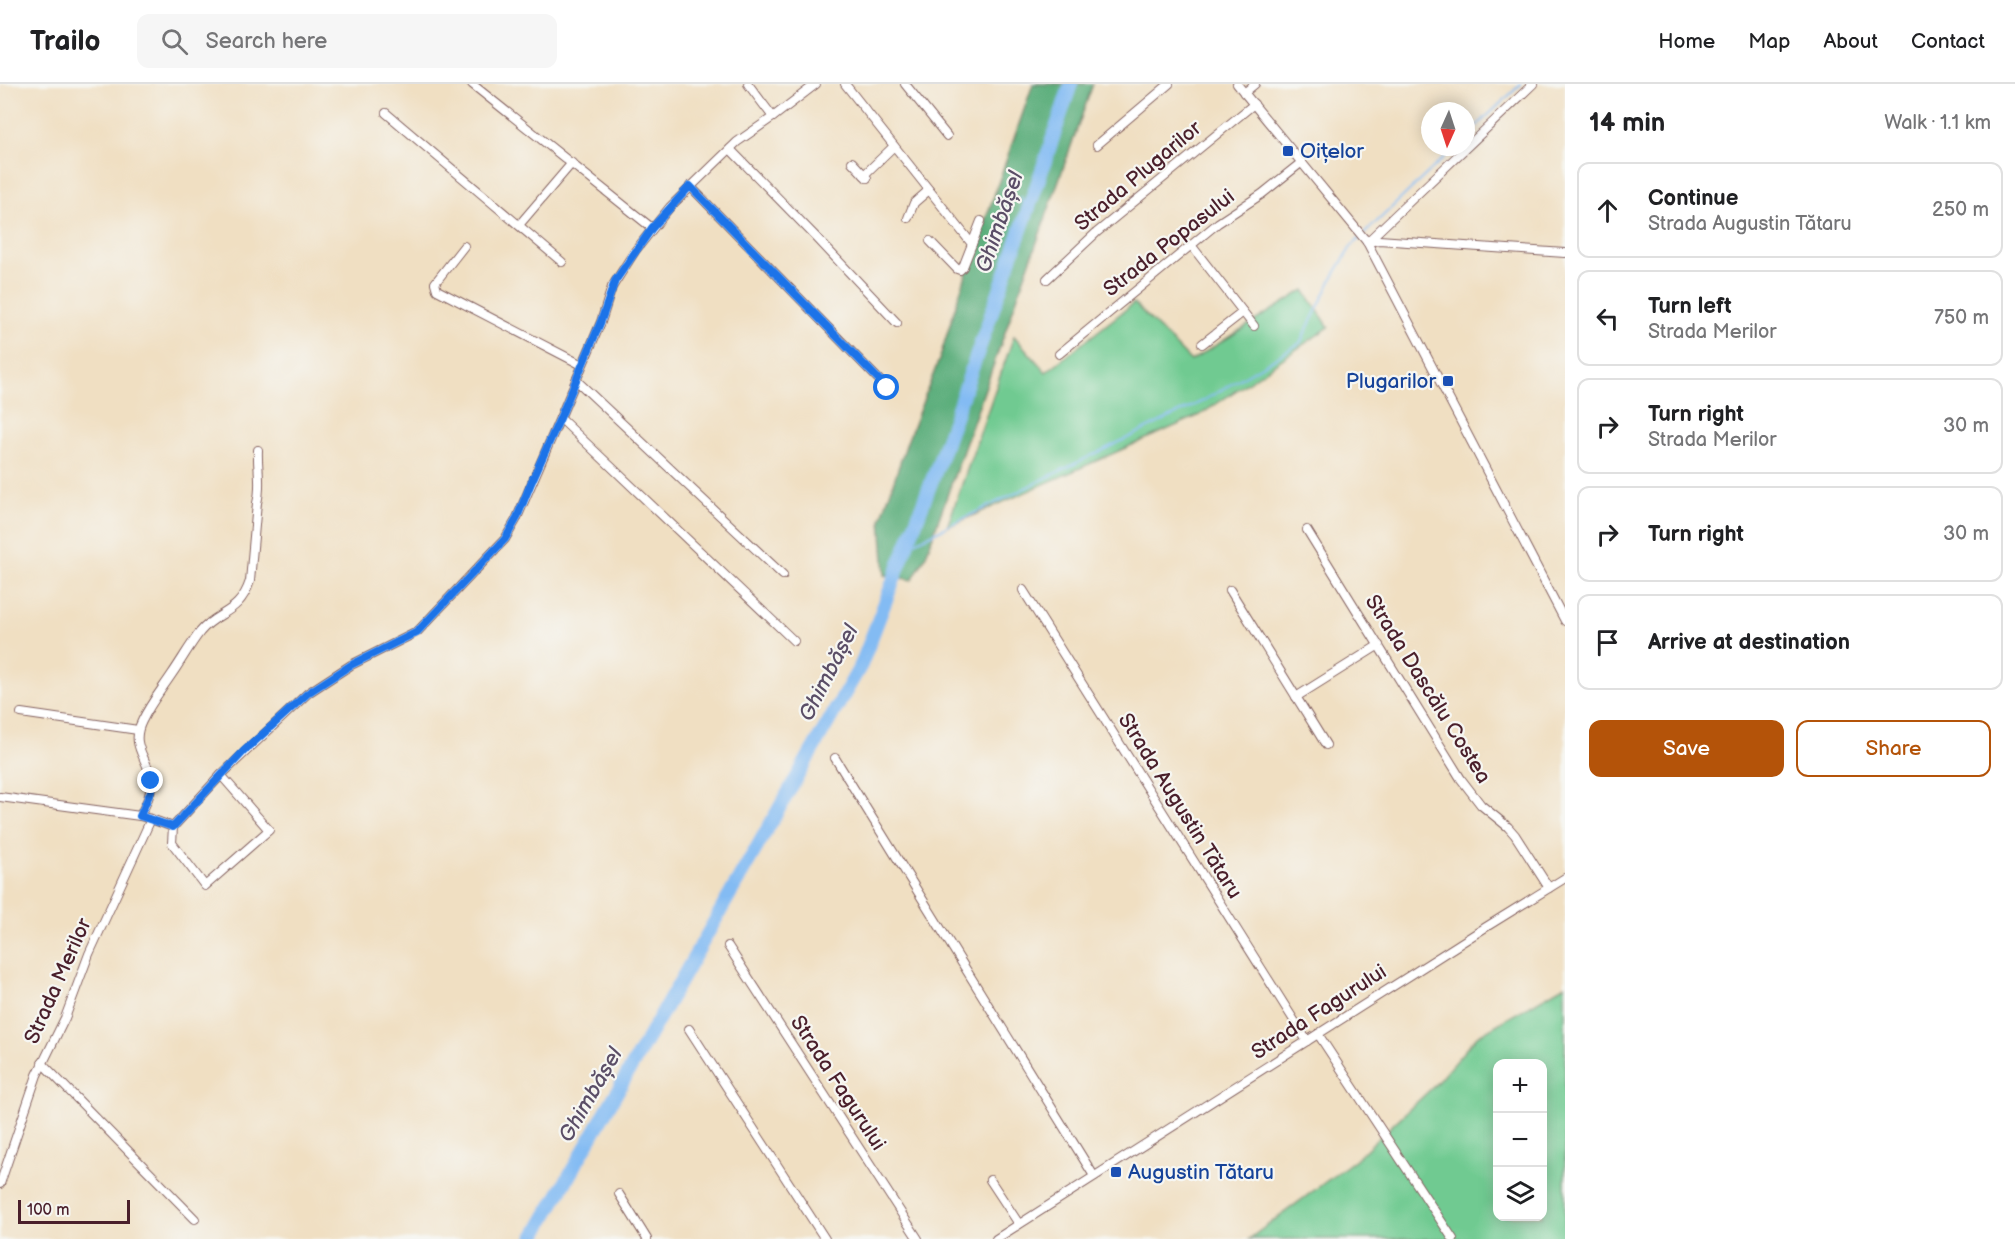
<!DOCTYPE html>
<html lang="en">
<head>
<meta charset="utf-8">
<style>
	body { margin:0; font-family:"Balsamiq Sans",sans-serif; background:#f6f6f6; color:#202124 }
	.controls { position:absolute; right:18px; bottom:18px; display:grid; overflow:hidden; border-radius:12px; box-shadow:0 3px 15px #0003 }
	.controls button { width:54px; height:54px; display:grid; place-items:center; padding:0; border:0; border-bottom:2px solid #e0e0e0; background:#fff; color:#202124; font:30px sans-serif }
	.compass { position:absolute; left:1421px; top:18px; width:54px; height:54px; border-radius:50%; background:#fff; box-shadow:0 3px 15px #0003; rotate:183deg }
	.scale { position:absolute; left:18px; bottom:15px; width:112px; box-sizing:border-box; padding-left:6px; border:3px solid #4a1f2b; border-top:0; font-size:16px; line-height:21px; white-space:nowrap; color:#4a1f2b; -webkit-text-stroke:4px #f6f6f2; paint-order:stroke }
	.stop { position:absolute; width:18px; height:18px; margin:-14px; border:4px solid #1a73e8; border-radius:50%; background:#fff }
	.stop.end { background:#1a73e8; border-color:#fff; box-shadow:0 2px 6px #0008 }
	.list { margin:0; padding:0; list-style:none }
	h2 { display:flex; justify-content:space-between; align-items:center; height:78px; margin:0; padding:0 24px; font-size:26px }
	h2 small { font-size:20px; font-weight:400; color:#757577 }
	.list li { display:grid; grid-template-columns:39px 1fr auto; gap:18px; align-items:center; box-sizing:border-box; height:96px; margin:0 12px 12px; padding:0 12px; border:2px solid #e0e0e0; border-radius:12px }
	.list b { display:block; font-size:22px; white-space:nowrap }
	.list p { margin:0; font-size:20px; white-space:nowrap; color:#757577 }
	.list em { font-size:20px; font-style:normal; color:#757577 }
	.actions { display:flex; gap:12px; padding:18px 24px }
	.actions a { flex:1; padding:14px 0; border:2px solid #b45309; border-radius:12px; text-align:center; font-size:21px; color:#b45309 }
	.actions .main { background:#b45309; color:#fff }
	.icon { flex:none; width:33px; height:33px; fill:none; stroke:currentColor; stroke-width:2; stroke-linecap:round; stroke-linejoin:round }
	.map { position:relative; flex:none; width:1565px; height:1155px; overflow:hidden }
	header { display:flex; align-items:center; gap:36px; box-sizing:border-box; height:84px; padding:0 30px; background:#fff; border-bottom:2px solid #e0e0e0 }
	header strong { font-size:28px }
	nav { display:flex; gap:33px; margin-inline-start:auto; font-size:21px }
	.search { width:420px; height:54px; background:#f6f6f6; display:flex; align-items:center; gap:15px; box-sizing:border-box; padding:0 21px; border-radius:12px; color:#757577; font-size:22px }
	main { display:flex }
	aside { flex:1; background:#fff }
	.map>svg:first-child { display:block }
	.green { fill:#70ca91; stroke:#5d745e; stroke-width:1.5; fill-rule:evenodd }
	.forest { fill:#5cae7b; stroke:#536653; stroke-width:1.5 }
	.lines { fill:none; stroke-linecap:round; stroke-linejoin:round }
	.stream { stroke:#83bbf3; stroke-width:2 }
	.river { stroke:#83bbf3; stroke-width:14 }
	.minor-casing { stroke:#846260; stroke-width:10 }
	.minor { stroke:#fff; stroke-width:8 }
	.route { stroke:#1a73e8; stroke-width:8 }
	.transit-dot { fill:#1a4fb4; stroke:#f6f6f2; stroke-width:2 }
	.labels { text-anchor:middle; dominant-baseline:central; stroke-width:4.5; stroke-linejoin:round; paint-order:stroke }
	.transit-label { font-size:21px; fill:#164399; stroke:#f6f6f2; text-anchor:start }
	.street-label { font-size:21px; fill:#4a1f2b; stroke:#f6f6f2 }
	.water-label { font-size:22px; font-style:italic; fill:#5b4e67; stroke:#f6f6f2 }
</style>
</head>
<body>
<header>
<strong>Trailo</strong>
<div class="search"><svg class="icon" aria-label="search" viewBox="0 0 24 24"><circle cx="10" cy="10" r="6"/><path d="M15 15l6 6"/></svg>Search here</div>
<nav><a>Home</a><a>Map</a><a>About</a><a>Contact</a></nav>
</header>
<main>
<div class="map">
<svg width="1565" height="1155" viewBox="0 0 1565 1155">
	<rect width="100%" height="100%" fill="#f6f6f2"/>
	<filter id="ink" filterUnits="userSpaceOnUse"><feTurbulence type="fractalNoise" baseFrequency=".0167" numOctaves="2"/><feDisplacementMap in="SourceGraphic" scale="12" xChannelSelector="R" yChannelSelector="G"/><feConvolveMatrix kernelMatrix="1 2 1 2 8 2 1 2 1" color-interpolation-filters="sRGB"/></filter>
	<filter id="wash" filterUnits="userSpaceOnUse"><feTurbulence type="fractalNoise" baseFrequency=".008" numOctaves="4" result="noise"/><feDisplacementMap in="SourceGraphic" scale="24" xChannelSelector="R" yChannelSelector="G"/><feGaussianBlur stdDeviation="1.35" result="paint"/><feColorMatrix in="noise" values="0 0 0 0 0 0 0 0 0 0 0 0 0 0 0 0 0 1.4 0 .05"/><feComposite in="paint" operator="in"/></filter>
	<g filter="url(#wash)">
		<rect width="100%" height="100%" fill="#f0dfc2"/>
		<g class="green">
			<path d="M1304,206l25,37 -129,88 -253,112 67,-191 32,36 88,-69 57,58z"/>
			<path d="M1565,901v254h-316l107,-80 77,-72 44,-51zM1498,980h44v152h-44z"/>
		</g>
		<path class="forest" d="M1033,0h60l-168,474 -13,22 -27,-5 -4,-56 26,-77 33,-85 18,-59z"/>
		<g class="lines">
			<g class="stream">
				<path d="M1466,52l55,-52"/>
				<path d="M1021,113l6,16"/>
				<path d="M1364,150l91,-87"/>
				<path d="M907,462l294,-144 99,-59 34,-68 17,-28 9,-9"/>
			</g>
			<path class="river" d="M533,1155l328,-574 78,-203 102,-289 30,-89"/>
		</g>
	</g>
	<g filter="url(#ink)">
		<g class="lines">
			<g class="minor-casing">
				<g id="minor">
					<path d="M472,0l180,144"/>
					<path d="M748,0l25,33"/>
					<path d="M845,0l127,160 -9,23 -3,3 -3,-1 -27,-28"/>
					<path d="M905,0l42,52"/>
					<path d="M1237,0l130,158 198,379"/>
					<path d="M1244,9l11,-9"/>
					<path d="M386,29l176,149"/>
					<path d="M1097,61l72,-61"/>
					<path d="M730,65l85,87 82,87"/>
					<path d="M852,78l15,16"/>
					<path d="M864,91l30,-29"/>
					<path d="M690,102l197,202"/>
					<path d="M908,134l6,-15 15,-13"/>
					<path d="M519,141l53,-62"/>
					<path d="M1367,158l166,-158"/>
					<path d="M1367,158l12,-2 186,13"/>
					<path d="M972,160l9,-23"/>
					<path d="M1191,161l63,81"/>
					<path d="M464,162l-29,37 2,7 145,75"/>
					<path d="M1047,195l49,-46 158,-129"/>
					<path d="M1202,260l41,-32"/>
					<path d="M1059,270l159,-131 44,-29 40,-32"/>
					<path d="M576,296l207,195"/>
					<path d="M560,334l234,223"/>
					<path d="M1307,446l154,249 20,26 27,22 7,8 34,53"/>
					<path d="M1023,506l284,451"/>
					<path d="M1230,506l96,155"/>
					<path d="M1296,613l83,-52"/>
					<path d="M21,629l117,17"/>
					<path d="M835,674l259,418"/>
					<path d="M0,713l140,19"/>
					<path d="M151,735l-11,-3c5,-10 12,-23 11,-35 -2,-23 -22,-34 -9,-60 8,-17 20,-32 30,-47 9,-13 18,-29 28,-42 18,-22 39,-17 50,-51l7,-78c5,-19 0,-34 1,-53"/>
					<path d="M173,743l-1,16 33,43 64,-56 -48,-55 87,-82 43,-28 66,-33 88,-93 11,-19 44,-102 41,-96 11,-35 23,-36 35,-44 67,-65 36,-25 43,-33"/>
					<path d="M728,862l190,293"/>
					<path d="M689,945l136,210"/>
					<path d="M1318,950l135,205"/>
					<path d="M42,979l153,156"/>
					<path d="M990,1096l29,44"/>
					<path d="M0,1100l37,-109 28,-57 24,-64 62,-135 22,8 48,-52"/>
					<path d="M619,1110l28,45"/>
					<path d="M996,1155l490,-312 79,-49"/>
				</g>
			</g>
			<use href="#minor" class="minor"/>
		</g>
	</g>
	<g class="lines" filter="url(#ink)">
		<path class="route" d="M151,697v10l-11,25 33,11 71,-76 64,-58 43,-28 66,-33 88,-93 11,-19 15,-37 29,-65 41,-97 14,-40 37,-53 38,-42 197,202"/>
	</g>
	<g class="transit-dot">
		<rect x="1282" y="61" width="12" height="12" rx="3"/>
		<rect x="1442" y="291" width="12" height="12" rx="3"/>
		<rect x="1110" y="1082" width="12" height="12" rx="3"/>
	</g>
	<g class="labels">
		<g class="transit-label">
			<text x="1300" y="67">Oițelor</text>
			<text x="1436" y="297" text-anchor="end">Plugarilor</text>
			<text x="1128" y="1088">Augustin Tătaru</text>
		</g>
		<g class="street-label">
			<text transform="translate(1138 92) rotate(-40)">Strada Plugarilor</text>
			<text transform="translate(1169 159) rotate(-38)">Strada Popasului</text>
			<text transform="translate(1428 605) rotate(58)">Strada Dascălu Costea</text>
			<text transform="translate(1180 722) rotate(58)">Strada Augustin Tătaru</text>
			<text transform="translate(58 897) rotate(-66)">Strada Merilor</text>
			<text transform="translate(1319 928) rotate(-33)">Strada Fagurului</text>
			<text transform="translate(838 999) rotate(57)">Strada Fagurului</text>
		</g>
		<g class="water-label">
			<text transform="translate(1000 138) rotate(-71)">Ghimbășel</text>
			<text transform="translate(829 589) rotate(-63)">Ghimbășel</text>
			<text transform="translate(591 1011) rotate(-60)">Ghimbășel</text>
		</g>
	</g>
</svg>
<div class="controls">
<button>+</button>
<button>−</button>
<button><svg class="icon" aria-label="layers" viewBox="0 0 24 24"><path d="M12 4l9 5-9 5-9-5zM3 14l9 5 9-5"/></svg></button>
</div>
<svg class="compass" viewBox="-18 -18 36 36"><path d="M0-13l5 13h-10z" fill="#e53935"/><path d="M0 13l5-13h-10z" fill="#757577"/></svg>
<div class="scale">100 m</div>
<div class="stop" style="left:887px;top:304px"></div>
<div class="stop end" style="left:151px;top:697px"></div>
</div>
<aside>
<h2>14 min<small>Walk · 1.1 km</small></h2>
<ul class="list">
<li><svg class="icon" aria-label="ahead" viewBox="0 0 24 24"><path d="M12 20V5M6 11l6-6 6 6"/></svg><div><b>Continue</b><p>Strada Augustin Tătaru</p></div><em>250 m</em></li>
<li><svg class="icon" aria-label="left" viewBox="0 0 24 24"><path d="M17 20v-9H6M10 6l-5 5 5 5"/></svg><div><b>Turn left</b><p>Strada Merilor</p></div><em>750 m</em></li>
<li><svg class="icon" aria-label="right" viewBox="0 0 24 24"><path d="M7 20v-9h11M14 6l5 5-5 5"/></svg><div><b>Turn right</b><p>Strada Merilor</p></div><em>30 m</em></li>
<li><svg class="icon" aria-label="right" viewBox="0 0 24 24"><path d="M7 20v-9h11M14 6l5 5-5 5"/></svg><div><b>Turn right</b></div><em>30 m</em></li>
<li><svg class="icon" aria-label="arrive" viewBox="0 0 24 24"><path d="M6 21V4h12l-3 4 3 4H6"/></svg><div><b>Arrive at destination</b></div></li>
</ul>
<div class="actions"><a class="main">Save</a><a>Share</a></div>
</aside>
</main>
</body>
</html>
